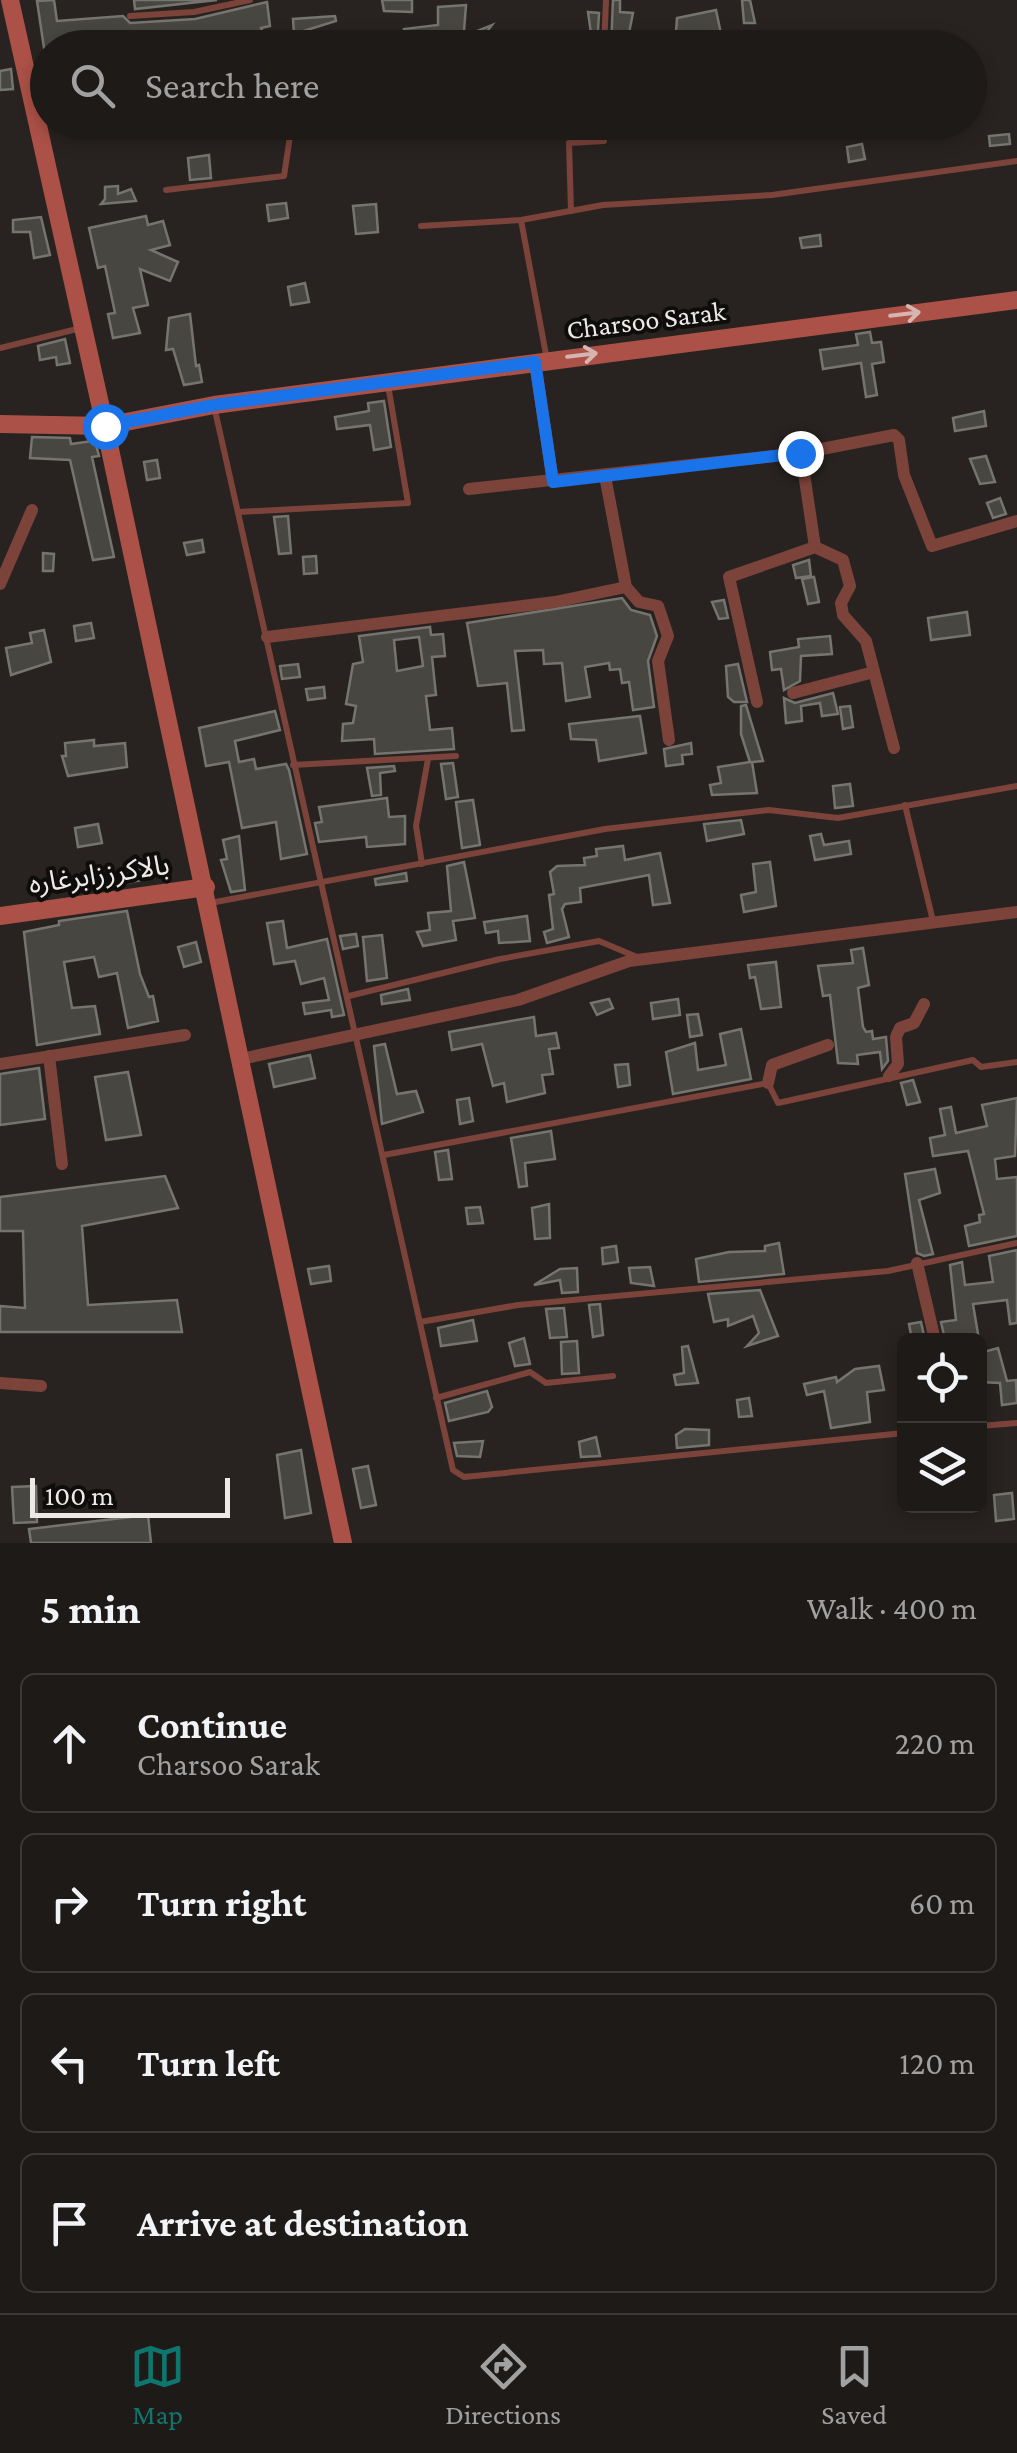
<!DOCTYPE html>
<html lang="en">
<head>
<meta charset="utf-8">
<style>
	body { margin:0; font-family:"Crimson Pro","Noto Sans Arabic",serif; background:#2b2725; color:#f1f3f6 }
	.controls { position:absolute; right:30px; bottom:30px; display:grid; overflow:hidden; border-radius:15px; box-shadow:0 5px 15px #0003 }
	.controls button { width:90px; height:90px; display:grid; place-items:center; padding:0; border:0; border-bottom:2px solid #3c3837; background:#1e1a18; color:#f1f3f6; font:50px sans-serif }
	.scale { position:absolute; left:30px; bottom:25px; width:200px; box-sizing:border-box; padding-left:10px; border:5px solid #ece9e7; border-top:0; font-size:28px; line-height:35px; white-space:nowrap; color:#ece9e7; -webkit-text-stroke:8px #0f0d0c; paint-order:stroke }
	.stop { position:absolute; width:30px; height:30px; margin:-22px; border:8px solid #1a73e8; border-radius:50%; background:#fff }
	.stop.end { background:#1a73e8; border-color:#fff; box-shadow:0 2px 10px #0008 }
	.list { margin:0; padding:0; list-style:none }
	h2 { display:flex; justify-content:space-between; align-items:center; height:130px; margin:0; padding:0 40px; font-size:42px }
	h2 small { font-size:32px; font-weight:400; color:#a1a1a2 }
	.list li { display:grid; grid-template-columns:65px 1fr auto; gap:30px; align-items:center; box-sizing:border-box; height:140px; margin:0 20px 20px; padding:0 20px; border:2px solid #3c3837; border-radius:15px }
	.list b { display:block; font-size:38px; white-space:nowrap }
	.list p { margin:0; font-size:32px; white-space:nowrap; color:#a1a1a2 }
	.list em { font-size:32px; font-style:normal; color:#a1a1a2 }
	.icon { flex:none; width:55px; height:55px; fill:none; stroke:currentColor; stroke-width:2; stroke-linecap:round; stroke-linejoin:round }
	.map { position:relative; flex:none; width:1017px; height:1543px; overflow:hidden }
	.search { position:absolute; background:#1e1a18; box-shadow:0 5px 15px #0003; left:30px; right:30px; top:30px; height:110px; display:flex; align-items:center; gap:25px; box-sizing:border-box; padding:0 35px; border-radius:55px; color:#a1a1a2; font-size:38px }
	.sheet { height:770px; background:#1e1a18 }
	nav { display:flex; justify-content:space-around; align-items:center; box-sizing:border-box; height:140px; border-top:2px solid #3c3837; background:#1e1a18; font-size:28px; color:#a1a1a2 }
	nav a { display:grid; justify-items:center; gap:5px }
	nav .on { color:#0f766e }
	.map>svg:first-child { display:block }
	.building { fill:#474641; stroke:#75746e; stroke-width:2.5; fill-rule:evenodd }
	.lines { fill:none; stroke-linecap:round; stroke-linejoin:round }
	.lane { stroke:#7c433b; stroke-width:6 }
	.street { stroke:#7c433b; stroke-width:12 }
	.secondary { stroke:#ac5147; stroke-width:18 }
	.oneway { stroke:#d6b4af }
	.route { stroke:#1a73e8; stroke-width:12 }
	.labels { text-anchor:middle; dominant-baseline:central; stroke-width:8; stroke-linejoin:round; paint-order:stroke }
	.street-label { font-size:28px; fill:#ece9e7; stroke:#0f0d0c }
</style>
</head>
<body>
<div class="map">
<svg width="1017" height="1543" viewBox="0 0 1017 1543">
	<rect width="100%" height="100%" fill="#282320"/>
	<g class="building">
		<path d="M54,0l3,21 66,-5 7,7 65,-4 72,-17 3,24 -9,2 7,20h-67l-1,-10 -29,5 1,5h-128l-7,-47z"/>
		<path d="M134,0h83l-82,9z"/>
		<path d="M382,0h30v12l-28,-1z"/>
		<path d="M613,0h7v12l13,1 -7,35h-15z"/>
		<path d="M742,0h8l5,23h-11z"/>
		<path d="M466,5l-2,26 -37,10 -23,-1v-11l34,-4v-18z"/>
		<path d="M716,10l7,33 -62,5 -2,-13 17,-3 1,-14z"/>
		<path d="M588,12l11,1 -2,35h-4z"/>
		<path d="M335,16l1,5 -42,13 -1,-15z"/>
		<path d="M492,25l-10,13 1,10h-10l-1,-15z"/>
		<path d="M11,69l2,20 -13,1v-19z"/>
		<path d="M1009,134l1,10 -20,2 -1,-10z"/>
		<path d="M862,144l3,15 -16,3 -2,-15z"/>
		<path d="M209,155l2,23 -21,2 -2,-22z"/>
		<path d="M118,186v8l13,-5 5,12 -35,3 4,-5v-12z"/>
		<path d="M286,203l2,15 -19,3 -2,-16z"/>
		<path d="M376,204l2,28 -22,2 -3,-28z"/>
		<path d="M146,216l2,9 15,-4 7,24 -19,5 27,12 -8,19 -30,-12 8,36 -15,3 7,25 -27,5 -5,-24 7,-1 -10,-47 -7,2 -9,-40z"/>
		<path d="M41,217l9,38 -16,3 -4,-26h-17v-12z"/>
		<path d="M820,235l1,11 -19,2 -2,-10z"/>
		<path d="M305,283l4,19 -18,3 -3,-18z"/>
		<path d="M190,314l6,52 3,-1 3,17 -18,3 -11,-36 -7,1 3,-32z"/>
		<path d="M870,332l2,11 9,-1 3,20 -12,2 5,31 -11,2 -5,-34 -38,6 -3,-19 38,-5 -2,-11z"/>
		<path d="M65,339l5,24 -13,2 -1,-8 -16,3 -2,-14z"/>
		<path d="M384,401l7,46 -17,3 -4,-25 -33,4 -2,-12 34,-6 -1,-8z"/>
		<path d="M984,411l2,15 -31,5 -2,-13z"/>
		<path d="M32,437l38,1 1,6 21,-3 4,4 3,11 -7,1 22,100 -21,3 -23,-100 -40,-2z"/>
		<path d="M986,456l9,26 -15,2 -10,-25z"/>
		<path d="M157,460l3,18 -13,2 -3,-18z"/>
		<path d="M1000,498l6,16 -13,4 -6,-15z"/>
		<path d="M288,516l3,37 -12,1 -5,-37z"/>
		<path d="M202,540l2,12 -17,3 -3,-12z"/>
		<path d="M43,553l11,1 -1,17h-10z"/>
		<path d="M316,556l1,17 -13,1 -1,-17z"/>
		<path d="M809,560l2,16 -15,2 -3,-13z"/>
		<path d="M814,577l5,25 -11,2 -6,-25z"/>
		<path d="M622,598l9,12 19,5 7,21 -9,25 6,46 -21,3 -4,-28 -7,1 -2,-14 -10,1 -1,-7 -24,4 5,30 -24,4 -4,-38 -18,1 -1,-14 -28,1 9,79 -12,1 -5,-48 -29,3 -11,-63z"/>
		<path d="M724,600l4,18 -9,1 -7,-17z"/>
		<path d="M967,612l3,23 -39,5 -3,-22z"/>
		<path d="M91,623l3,15 -18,3 -2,-15z"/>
		<path d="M430,627l1,8 12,-1 2,22 -13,1 4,38 -10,1 4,34 22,-2 2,21 -79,5 -1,-15 -32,2 1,-17 10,-1 3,-17 -10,-2 7,-40 10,-2 -4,-26zM419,637l4,29 -26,5 -3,-31z"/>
		<path d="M44,630l7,32 -40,13 -5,-27 26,-5 -2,-10z"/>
		<path d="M830,636l2,18 -31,2 -1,25 -16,9 -3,-21 -9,1 -2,-18 29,-5 -1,-8z"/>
		<path d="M298,664l2,13 -18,2 -2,-13z"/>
		<path d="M738,664l9,38h-13l-6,-5 -2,-31z"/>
		<path d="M324,687l1,11 -17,2 -2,-11z"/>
		<path d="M833,693l5,21 -16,2 -2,-13 -19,3 1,15 -16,2 -2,-25 11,5z"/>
		<path d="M746,705l17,56 -11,1 5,31 -45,2 -2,-10 11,-2 -3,-16 32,-5 -9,-28v-28z"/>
		<path d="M850,706l3,21 -10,2 -3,-22z"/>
		<path d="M275,711l5,19 -45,11 4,21 15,-3 2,10 30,-5 3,6 18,84 -26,5 -5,-37 -34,6 -13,-66 -23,4 -7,-38z"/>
		<path d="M640,716l6,37 -47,8 -3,-21 -25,-1 -2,-15z"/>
		<path d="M94,740v6l31,-3 2,24 -59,9 -6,-20h4l-1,-13z"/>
		<path d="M691,743l1,11 -10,1 1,9 -17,2 -2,-17z"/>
		<path d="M453,763l5,34 -12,2 -5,-35z"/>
		<path d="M394,766l1,5 -15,2 1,22 -9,1 -5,-28z"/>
		<path d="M850,784l3,22 -18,2 -2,-22z"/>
		<path d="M387,798l2,19 16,-1v28l-38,3 -1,-10 -47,5 -4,-19 7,-1 -3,-15z"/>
		<path d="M473,800l7,45 -18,3 -6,-46z"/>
		<path d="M741,820l3,14 -37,7 -3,-17z"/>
		<path d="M98,824l4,19 -24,4 -3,-19z"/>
		<path d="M821,834l3,11 25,-4 2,13 -36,6 -5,-24z"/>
		<path d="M239,836l6,54 -14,2 -10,-32 6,-1 -4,-19z"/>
		<path d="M623,846l2,14 35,-7 10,50 -17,2 -4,-30 -69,13 1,14 -16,2 -3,5 7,28 -22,6 -3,-11 9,-3 -4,-34 5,-1 -4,-22 7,-6 28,-1 -1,-7 13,-2 -1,-7z"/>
		<path d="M464,862l11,56 -22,3 3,19 -33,6 -6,-14 13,-2 -2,-17 23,-2 -4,-45z"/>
		<path d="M770,862l6,44 -32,6 -3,-17 15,-3 -3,-28z"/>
		<path d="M143,868l3,11 -19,4 -2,-11z"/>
		<path d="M406,873l1,8 -31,4 -1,-6z"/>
		<path d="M127,911l13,63 9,23 4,-1 5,25 -30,7 -11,-55 -18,4 -5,-20 -30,5 8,46 23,-2 5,28 -63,11 -13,-113 35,-7v-4z"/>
		<path d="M527,916l3,25 -31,2 -1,-12 -12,2 -2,-11z"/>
		<path d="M283,921l4,27 40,-9 17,76 -12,2 -1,-7 -26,4 -2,-11 26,-3 -5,-22 -23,6 -6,-23 -21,3 -7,-41z"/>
		<path d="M356,934l2,12 -15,3 -3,-13z"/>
		<path d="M382,935l5,43 -20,3 -4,-44z"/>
		<path d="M196,942l5,20 -17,5 -6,-20z"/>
		<path d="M863,948l6,37 -11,3 5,39 3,5 6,-1 1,8 13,-2 2,24 -6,8 -2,-17 -23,3 1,9 -20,-1 -8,-68 -7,1 -5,-30 35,-3 -2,-13z"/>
		<path d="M776,962l5,45 -20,2 -6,-32 -5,1 -2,-13z"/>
		<path d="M408,989l2,11 -28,4 -1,-9z"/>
		<path d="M609,999l4,9 -16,7 -6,-12z"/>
		<path d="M678,999l2,16 -27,4 -2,-16z"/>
		<path d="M698,1014l4,21 -12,2 -3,-22z"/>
		<path d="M534,1017l2,19 20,-3 3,15 -10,1 4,25 -11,1 3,18 -38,9 -3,-19 -11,3 -11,-42 -30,6 -3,-18z"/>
		<path d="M741,1029l10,50 -78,15 -7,-42 29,-9 3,27 28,-5 -6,-31z"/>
		<path d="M385,1044l12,50 19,-3 7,21 -41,12 -8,-78z"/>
		<path d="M310,1055l5,23 -41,9 -5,-23z"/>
		<path d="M628,1064l2,21 -12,2 -3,-22z"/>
		<path d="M39,1068l6,51 -45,6v-51z"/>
		<path d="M128,1072l13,63 -35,5 -11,-63z"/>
		<path d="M913,1080l7,22 -13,3 -6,-22z"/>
		<path d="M469,1098l4,23 -13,3 -3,-24z"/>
		<path d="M1017,1098l-2,58 -20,3 2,20 20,-2v59l-48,10 -4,-20 15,-4 -1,-7 5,-1 -16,-63 -35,5 -3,-18 15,-3 -5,-26 11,-2 5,26 31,-7 -5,-21z"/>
		<path d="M551,1131l4,28 -30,4 2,23 -8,1 -8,-49z"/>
		<path d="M448,1150l4,29 -13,1 -4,-28z"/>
		<path d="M935,1169l5,24 -21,7 14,54 -9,2 -7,-3 -12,-79z"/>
		<path d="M165,1176l13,32 -96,18 6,79 89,-5 5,32h-182v-26l25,2 -2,-77h-23v-34z"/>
		<path d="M549,1204l1,34 -15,1 -3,-31z"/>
		<path d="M480,1207l3,16 -15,1 -2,-16z"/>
		<path d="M779,1243l5,31 -85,8 -3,-23 33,-7 36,-1v-5z"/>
		<path d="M616,1246l2,16 -15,2 -1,-16z"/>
		<path d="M1017,1250v73l-7,1 -3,-24 -34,4 6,36h-34l-4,-18 15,-2 -6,-55 12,-3 3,23 28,-3 -4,-26z"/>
		<path d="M329,1266l2,15 -20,3 -3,-15z"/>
		<path d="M650,1267l4,19 -23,-3 -2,-15z"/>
		<path d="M577,1268l1,24 -16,1 -2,-13 -26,5 26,-16z"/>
		<path d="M760,1290l18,46 -31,10 12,-13 -6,-17 -25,10v-7l-14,3 -6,-28z"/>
		<path d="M600,1304l3,31 -10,2 -4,-32z"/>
		<path d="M564,1308l3,29 -17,1 -4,-29z"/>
		<path d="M473,1320l4,21 -36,5 -3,-18z"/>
		<path d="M921,1322l4,18h-13l-3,-16z"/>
		<path d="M524,1338l6,26 -15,2 -6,-23z"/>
		<path d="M577,1341l2,32 -17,1 -1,-32z"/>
		<path d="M688,1346l10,37 -22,2 -2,-10 10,-2 -2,-26z"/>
		<path d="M998,1348l9,33 9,-1 1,23 -15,2 -2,-22 -20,-1v-29z"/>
		<path d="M879,1366l5,24 -17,2 3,30 -39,6 -7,-37 -17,4 -3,-11 32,-7 1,5 18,-13z"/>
		<path d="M487,1391l5,16 -4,5 -39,9 -4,-18z"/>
		<path d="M749,1398l3,18 -13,1 -2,-17z"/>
		<path d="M685,1429l24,1v15l-32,3 -1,-13z"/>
		<path d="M596,1437l4,19 -19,1 -2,-15z"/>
		<path d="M483,1441l-3,16 -23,-1 -3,-13z"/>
		<path d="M301,1450l10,63 -26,5 -8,-63z"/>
		<path d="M368,1466l8,39 -15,3 -8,-39z"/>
		<path d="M36,1486l1,36 -23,1 -2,-36z"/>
		<path d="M1012,1493l2,26 -18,2 -2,-26z"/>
		<path d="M148,1515l3,28h-120l-2,-14z"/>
	</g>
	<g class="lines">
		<g class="lane">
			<path d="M130,16l64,-4 56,-12"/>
			<path d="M604,48l2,-48"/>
			<path d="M166,190l118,-14 6,-40 53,-3"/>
			<path d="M571,211l-2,-68 35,-2v-19"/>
			<path d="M521,220l26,140"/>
			<path d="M421,226l100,-6 82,-15 169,-10 245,-34"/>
			<path d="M0,348l81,-20"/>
			<path d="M214,406l239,1064 11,7 440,-44"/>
			<path d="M239,512l169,-9 -20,-118"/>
			<path d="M293,765l163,-9"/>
			<path d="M905,805l28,116"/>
			<path d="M422,864l-6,-38 12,-67"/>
			<path d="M210,903l395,-74 164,-19 69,8 179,-32"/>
			<path d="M349,996l151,-37 99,-18 38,16"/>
			<path d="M384,1155l384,-72 10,20 195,-43 8,7 36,-5"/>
			<path d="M420,1322l98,-17 370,-34 129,-28"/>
			<path d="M436,1398l94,-26 16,11 67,-7"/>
			<path d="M980,1426l37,-3"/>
		</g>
		<g class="street">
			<path d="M535,362l18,120"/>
			<path d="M801,453l14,94 28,13 7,26 -9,17 2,12 23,26 28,107"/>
			<path d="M605,476l21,111 13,15 19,4 10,30 -10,25 11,79"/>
			<path d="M469,489l332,-36 93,-18 5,5 5,35 28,71 85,-25"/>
			<path d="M0,584l32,-74"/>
			<path d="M267,637l288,-35 71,-15"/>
			<path d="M793,693l81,-21"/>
			<path d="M757,702l-28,-125 86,-30"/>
			<path d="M49,1056l13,108"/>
			<path d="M241,1059l277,-59 111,-39 388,-49"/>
			<path d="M0,1064l185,-29"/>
			<path d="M889,1076l9,-12 -2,-27 4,-9 14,-5 10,-19"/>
			<path d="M768,1083l4,-18 56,-20"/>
			<path d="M917,1263l18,77"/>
			<path d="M0,1383l41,3"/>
		</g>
		<g class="secondary">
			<path d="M0,424l105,2 -95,-426"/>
			<path d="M0,916l206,-29"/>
			<path d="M343,1543l-238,-1117 109,-21 803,-105"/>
		</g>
	</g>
	<defs><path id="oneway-shaft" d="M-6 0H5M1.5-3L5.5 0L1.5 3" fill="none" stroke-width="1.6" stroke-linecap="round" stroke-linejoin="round" transform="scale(2.5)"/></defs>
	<g class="oneway">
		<use href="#oneway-shaft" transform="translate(905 314) rotate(-7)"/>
		<use href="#oneway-shaft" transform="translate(582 355) rotate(-7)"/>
	</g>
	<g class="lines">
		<path class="route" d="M105,426l109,-21 321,-43 18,120 247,-29"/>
	</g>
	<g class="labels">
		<g class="street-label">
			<text transform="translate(646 320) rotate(-7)">Charsoo Sarak</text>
			<text transform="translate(99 874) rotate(-8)">بالاکرززابرغاره</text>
		</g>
	</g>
</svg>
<div class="controls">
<button><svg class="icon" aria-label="locate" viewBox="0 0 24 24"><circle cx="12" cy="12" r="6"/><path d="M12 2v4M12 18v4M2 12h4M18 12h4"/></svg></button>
<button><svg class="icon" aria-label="layers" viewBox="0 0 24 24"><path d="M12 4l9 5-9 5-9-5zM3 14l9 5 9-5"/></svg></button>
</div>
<div class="scale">100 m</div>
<div class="stop" style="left:105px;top:426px"></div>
<div class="stop end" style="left:800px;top:453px"></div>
<div class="search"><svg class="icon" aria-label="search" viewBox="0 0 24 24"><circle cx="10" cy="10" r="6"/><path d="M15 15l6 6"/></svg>Search here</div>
</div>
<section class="sheet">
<h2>5 min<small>Walk · 400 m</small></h2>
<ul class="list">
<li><svg class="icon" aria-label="ahead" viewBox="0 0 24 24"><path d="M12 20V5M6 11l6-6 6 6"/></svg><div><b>Continue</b><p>Charsoo Sarak</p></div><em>220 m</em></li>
<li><svg class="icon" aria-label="right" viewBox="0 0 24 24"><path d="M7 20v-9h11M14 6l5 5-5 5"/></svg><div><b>Turn right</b></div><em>60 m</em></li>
<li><svg class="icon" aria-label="left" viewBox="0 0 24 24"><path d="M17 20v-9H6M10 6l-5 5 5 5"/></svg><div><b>Turn left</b></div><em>120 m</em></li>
<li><svg class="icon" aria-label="arrive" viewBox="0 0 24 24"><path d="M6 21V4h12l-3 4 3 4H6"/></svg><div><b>Arrive at destination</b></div></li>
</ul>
</section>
<nav>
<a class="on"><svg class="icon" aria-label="map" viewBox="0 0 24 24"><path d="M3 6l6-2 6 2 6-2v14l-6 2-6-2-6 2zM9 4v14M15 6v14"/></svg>Map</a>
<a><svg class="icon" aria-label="directions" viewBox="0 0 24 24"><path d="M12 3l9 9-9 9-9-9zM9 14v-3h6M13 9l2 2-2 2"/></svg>Directions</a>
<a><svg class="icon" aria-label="saved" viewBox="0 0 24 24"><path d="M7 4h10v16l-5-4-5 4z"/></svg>Saved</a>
</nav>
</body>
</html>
